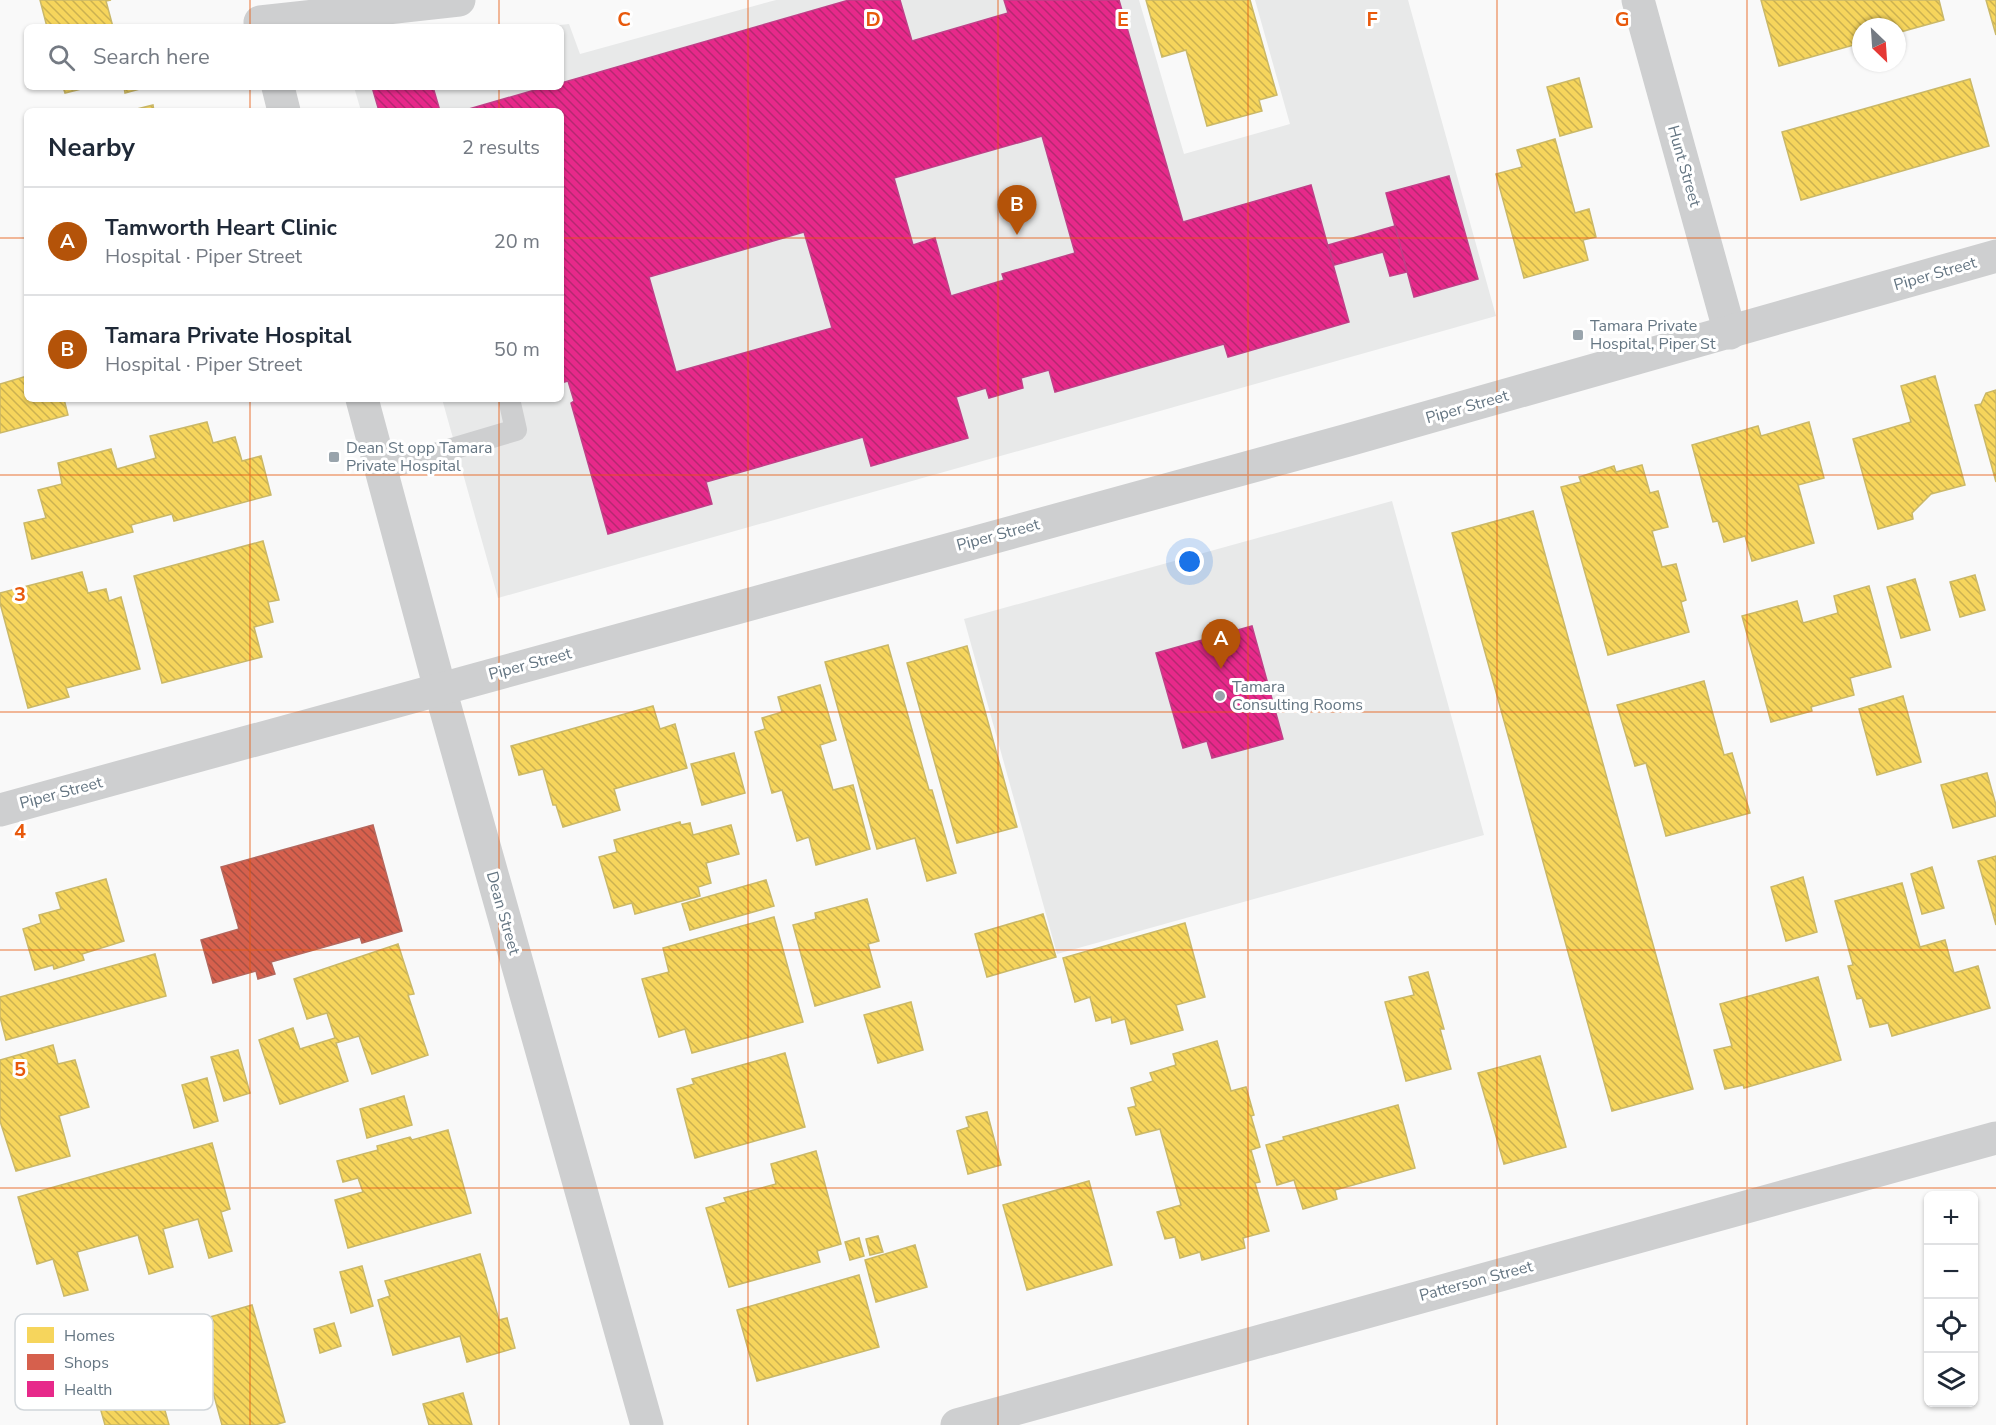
<!DOCTYPE html>
<html lang="en">
<head>
<meta charset="utf-8">
<style>
	body { margin:0; font-family:"Nunito Sans",sans-serif; background:#f6f6f7; color:#1f2937 }
	.controls { position:absolute; right:18px; bottom:18px; display:grid; overflow:hidden; border-radius:9px; box-shadow:0 2px 4px #0004 }
	.controls button { width:54px; height:54px; display:grid; place-items:center; padding:0; border:0; border-bottom:2px solid #e0e1e3; background:#fff; color:#1f2937; font:30px sans-serif }
	.compass { position:absolute; left:1852px; top:18px; width:54px; height:54px; border-radius:50%; background:#fff; box-shadow:0 2px 4px #0004; rotate:155deg }
	.you { position:absolute; left:1190px; top:562px; width:21px; height:21px; margin:-15px; border:4px solid #fff; border-radius:50%; background:#1a73e8; box-shadow:0 0 0 9px #1a73e833 }
	.badge { display:grid; place-items:center; width:39px; height:39px; border-radius:50%; background:#b45309; color:#fff; font-size:20px; font-weight:700 }
	.pin { position:absolute; translate:-50% -50px; filter:drop-shadow(0 2px 3px #0008) }
	.pin::after { content:''; position:absolute; top:32px; width:21px; height:18px; background:inherit; clip-path:polygon(0 0,100% 0,50% 100%) }
	.list { margin:0; padding:0; list-style:none }
	h2 { display:flex; justify-content:space-between; align-items:center; height:78px; margin:0; padding:0 24px; font-size:26px }
	h2 small { font-size:20px; font-weight:400; color:#747a83 }
	.list li { display:grid; grid-template-columns:39px 1fr auto; gap:18px; align-items:center; box-sizing:border-box; height:108px; padding:0 24px; border-top:2px solid #e0e1e3 }
	.list b { display:block; font-size:22px; white-space:nowrap }
	.list p { margin:0; font-size:20px; white-space:nowrap; color:#747a83 }
	.list em { font-size:20px; font-style:normal; color:#747a83 }
	.icon { flex:none; width:33px; height:33px; fill:none; stroke:currentColor; stroke-width:2; stroke-linecap:round; stroke-linejoin:round }
	.map { position:relative; flex:none; width:1996px; height:1425px; overflow:hidden }
	.search { position:absolute; background:#fff; box-shadow:0 2px 4px #0004; left:24px; top:24px; width:540px; height:66px; display:flex; align-items:center; gap:15px; box-sizing:border-box; padding:0 21px; border-radius:9px; color:#747a83; font-size:22px }
	.panel { position:absolute; background:#fff; box-shadow:0 2px 4px #0004; left:24px; top:108px; width:540px; height:294px; border-radius:9px }
	.map>svg:first-child { display:block }
	.built { fill:#e8e9e9 }
	.homes { fill:url(#homes-back-hatch); stroke:#cab868; stroke-width:1.5 }
	.shops { fill:url(#shops-back-hatch); stroke:#b4675d; stroke-width:1.5 }
	.health { fill:url(#health-back-hatch); stroke:#c04088; stroke-width:1.5; fill-rule:evenodd }
	.lines { fill:none; stroke-linecap:round; stroke-linejoin:round }
	.lane { stroke:#cecfd0; stroke-width:22 }
	.street { stroke:#cecfd0; stroke-width:33 }
	.grid { fill:none; stroke:#e8590c; stroke-width:1.5; stroke-opacity:0.55 }
	.poi-dot { fill:#99a4ac; stroke:#fff; stroke-width:2 }
	.labels { text-anchor:middle; dominant-baseline:central; stroke-width:6; stroke-linejoin:round; paint-order:stroke }
	.street-label { font-size:16px; fill:#657683; stroke:#fff }
	.poi-label { font-size:16px; fill:#657683; stroke:#fff; text-anchor:start }
	.key { fill:#fff; stroke:#d1d6da; stroke-width:1.5 }
	.key-label { font-size:16px; fill:#657683 }
	.grid-label { font-size:20px; text-anchor:middle; font-weight:bold; fill:#e8590c; stroke:#fff; stroke-width:6; stroke-linejoin:round; paint-order:stroke }
</style>
</head>
<body>
<div class="map">
<svg width="1996" height="1425" viewBox="0 0 1996 1425">
	<defs>
		<pattern id="homes-back-hatch" width="6" height="6" patternUnits="userSpaceOnUse" patternTransform="scale(1.5)"><rect width="6" height="6" fill="#f6d55c"/><path d="M-1 5l2 2M0 0l6 6M5-1l2 2" fill="none" stroke="#cbb151"/></pattern>
		<pattern id="shops-back-hatch" width="6" height="6" patternUnits="userSpaceOnUse" patternTransform="scale(1.5)"><rect width="6" height="6" fill="#d6604d"/><path d="M-1 5l2 2M0 0l6 6M5-1l2 2" fill="none" stroke="#a85144"/></pattern>
		<pattern id="health-back-hatch" width="6" height="6" patternUnits="userSpaceOnUse" patternTransform="scale(1.5)"><rect width="6" height="6" fill="#e7298a"/><path d="M-1 5l2 2M0 0l6 6M5-1l2 2" fill="none" stroke="#b52871"/></pattern>
	</defs>
	<rect width="100%" height="100%" fill="#f9f9f9"/>
	<g class="built">
		<path d="M776,0h363l45,154 106,-30 -35,-124h153l88,316 -998,282 -56,-199h119v-288h-200l-7,-24h207v-60h-19l27,-3 11,30z"/>
		<path d="M1392,501l92,334 -427,119 -93,-335z"/>
	</g>
	<g class="homes">
		<path d="M40,0h71l-5,1 7,26h-66z"/>
		<path d="M1146,0h104l27,95 -18,5 3,11 -55,15 -21,-76 -24,7z"/>
		<path d="M1761,0h178l5,20 -47,13v-6h-36v16l-82,23z"/>
		<path d="M1986,0h10v35z"/>
		<path d="M1579,78l13,49 -32,9 -13,-49z"/>
		<path d="M1970,79l19,67 -188,54 -19,-68z"/>
		<path d="M63,87h26l-24,6z"/>
		<path d="M124,87h23l-22,6z"/>
		<path d="M153,105l1,6h-25z"/>
		<path d="M1555,139l20,74 14,-4 7,28 -13,3 5,20 -64,18 -28,-104 26,-7 -5,-17z"/>
		<path d="M27,376v23h37l4,16 -68,18v-49z"/>
		<path d="M1935,376l30,109 -34,9 -19,19 1,6 -35,10 -25,-90 58,-17 -10,-36z"/>
		<path d="M1996,390v92l-21,-77 6,-1 5,-11z"/>
		<path d="M207,422l6,21 22,-6 7,24 19,-5 10,39 -97,26 -2,-7 -41,11 2,7 -101,27 -8,-36 22,-5 -8,-28 24,-6 -4,-21 53,-14 6,20 39,-11 -6,-22z"/>
		<path d="M1809,422l15,56 -26,7 16,58 -62,18 -7,-25 -21,6 -6,-21 -5,1 -21,-77 66,-19 3,10z"/>
		<path d="M1642,465l8,28 8,-2 10,36 -16,4 10,36 14,-3 10,36 -5,2 8,30 -81,23 -47,-168 20,-5 -2,-5 35,-11 2,6z"/>
		<path d="M1533,511l160,578 -81,22 -160,-578z"/>
		<path d="M263,541l16,59 -11,2 5,20 -19,5 8,30 -100,26 -28,-107z"/>
		<path d="M82,572l6,21 18,-4 3,12 12,-4 19,72 -74,19 3,9 -41,11 -28,-105v-10z"/>
		<path d="M1975,575l10,35 -25,7 -10,-35z"/>
		<path d="M1915,579l15,51 -29,8 -14,-51z"/>
		<path d="M1869,586l22,81 -41,11 4,17 -43,12 1,4 -41,11 -29,-106 55,-15 6,22 35,-10 -4,-17z"/>
		<path d="M888,645l41,145h3l24,83 -29,8 -12,-43 -38,11 -52,-187z"/>
		<path d="M967,646l50,181 -60,16 -50,-180z"/>
		<path d="M1704,681l20,74 8,-2 18,60 -84,23 -20,-73 -11,3 -18,-61z"/>
		<path d="M820,685l16,55 -16,5 13,45 20,-5 17,64 -54,16 -7,-28 -12,4 -15,-51 -10,3 -17,-61 10,-3 -3,-11 20,-6 -4,-15z"/>
		<path d="M1903,696l18,66 -44,13 -18,-66z"/>
		<path d="M653,706l7,23 15,-5 12,44 -73,21 6,21 -57,17 -7,-22h-3l-10,-36 -24,6 -8,-29z"/>
		<path d="M734,753l11,40 -43,12 -11,-41z"/>
		<path d="M1987,773l9,32v11l-43,12 -12,-43z"/>
		<path d="M680,822l1,3 9,-2 3,12 38,-10 8,29 -33,9 5,20 -13,4 2,9 -65,18 -3,-11 -18,5 -15,-51 18,-5 -3,-12z"/>
		<path d="M1996,856v69l-18,-64z"/>
		<path d="M1932,867l12,41 -22,6 -11,-40z"/>
		<path d="M1803,877l14,55 -31,9 -15,-54z"/>
		<path d="M106,879l18,62 -42,13 2,6 -30,9 -1,-4 -18,5 -12,-41 18,-6 -2,-8 22,-6 -5,-16z"/>
		<path d="M766,880l8,26 -84,24 -8,-26z"/>
		<path d="M1902,883l18,64 25,-7 9,33 24,-7 12,42 -98,28 -4,-13 -18,4 -8,-29 -5,1 -9,-33 5,-1 -18,-64z"/>
		<path d="M867,899l12,42 -11,3 12,43 -65,19 -22,-81 23,-6 -1,-6z"/>
		<path d="M1043,914l13,43 -69,20 -12,-43z"/>
		<path d="M774,917l29,105 -111,31 -7,-24 -26,8 -17,-58 27,-7 -6,-24z"/>
		<path d="M1185,923l20,74 -29,8 7,25 -52,14 -6,-25 -13,4 -1,-6 -15,4 -6,-24 -15,5 -12,-44z"/>
		<path d="M398,944l16,50 -6,1 20,60 -56,19 -13,-38 -23,7 12,38 -68,23 -21,-64 34,-12 7,21 35,-11 -8,-25 -20,6 -13,-40z"/>
		<path d="M155,954l11,42 -160,44 -6,-23v-20z"/>
		<path d="M1428,972l16,57h-4l11,40 -45,12 -21,-79 29,-7 -5,-18z"/>
		<path d="M1818,977l23,83 -97,28 -1,-3 -18,4 -11,-39 18,-4 -12,-42z"/>
		<path d="M911,1002l12,48 -45,13 -14,-48z"/>
		<path d="M1217,1041l14,50 15,-4 8,28 -3,1 9,31 -9,3 9,32 -5,1 14,48 -26,7 2,10 -43,12 -2,-8 -20,6 -5,-21 -10,2 -8,-27 24,-7 -21,-76 -24,6 -8,-27 8,-2 -5,-18 22,-7 -3,-8 26,-8 -3,-11z"/>
		<path d="M53,1045l5,19 17,-4 14,47 -30,9 11,40 -54,15 -16,-50v-61z"/>
		<path d="M238,1050l12,43 -26,8 -13,-44z"/>
		<path d="M785,1053l20,74 -110,31 -18,-69 17,-5 -2,-5z"/>
		<path d="M1540,1056l26,91 -62,17 -26,-91z"/>
		<path d="M207,1078l11,43 -24,7 -12,-43z"/>
		<path d="M404,1096l8,29 -45,13 -7,-29z"/>
		<path d="M1398,1105l17,63 -80,22 2,9 -34,10 -9,-29 -17,5 -11,-40 18,-5 -1,-3z"/>
		<path d="M987,1112l14,53 -33,9 -11,-43 12,-4 -3,-10z"/>
		<path d="M448,1130l23,83 -123,35 -13,-48 28,-8 -5,-14 -15,4 -6,-21 41,-11 -1,-4 33,-9 2,3z"/>
		<path d="M212,1143l18,66 -9,3 11,39 -23,7 -11,-39 -35,10 10,38 -24,7 -11,-39 -61,17 11,38 -24,6 -11,-37 -16,5 -19,-67z"/>
		<path d="M816,1151l25,93 -24,7 3,11 -91,25 -23,-79 20,-6 -2,-4 52,-14 -5,-20z"/>
		<path d="M1089,1181l23,84 -85,25 -24,-85z"/>
		<path d="M878,1236l5,16 -13,3 -4,-16z"/>
		<path d="M859,1238l5,18 -14,4 -5,-18z"/>
		<path d="M915,1245l12,42 -51,15 -11,-42z"/>
		<path d="M480,1254l19,66 8,-2 8,30 -48,14 -7,-26 -67,19 -15,-55 12,-4 -5,-15z"/>
		<path d="M362,1266l11,40 -22,7 -11,-41z"/>
		<path d="M859,1275l20,72 -122,34 -20,-71z"/>
		<path d="M252,1305l33,117 -10,3h-53l-15,-55 -25,7 -14,-48z"/>
		<path d="M334,1323l7,23 -21,7 -6,-24z"/>
		<path d="M144,1334l25,91h-64l-7,-25 -23,7 -14,-50z"/>
		<path d="M463,1393l9,32h-43l-6,-21z"/>
	</g>
	<path class="shops" d="M373,825l29,106 -40,12 -2,-6 -89,25 4,12 -17,5 -2,-8 -43,12 -12,-43 38,-11 -18,-62z"/>
	<g class="health">
		<path d="M849,0h51l12,41 96,-28 -4,-13h115l64,222 128,-37 38,137 -121,35 -4,-13 -169,48 -6,-22 -28,8 2,10 -34,10 -3,-10 -30,9 12,41 -97,28 -8,-29 -157,45 6,22 -104,30 -37,-131 3,-2 -6,-20 -7,2v-272h-99l83,-24h16v-4zM1042,136l33,117 -73,21 2,6 -53,16 -16,-58 -22,7 -19,-67zM804,232l28,96 -156,44 -27,-95z"/>
		<path d="M372,87h61l7,24h-61z"/>
		<path d="M1449,176l29,103 -64,18 -28,-104z"/>
		<path d="M1395,226l12,46 -17,4 -7,-24 -49,13 -6,-20z"/>
		<path d="M1252,626l31,113 -71,19 -5,-17 -24,7 -27,-95z"/>
	</g>
	<g class="lines">
		<path class="lane" d="M381,470l135,-40 -7,-31"/>
		<g class="street">
			<path d="M1638,0l92,333"/>
			<path d="M260,22l199,-22"/>
			<path d="M278,87l6,24"/>
			<path d="M362,399l78,290 207,736"/>
			<path d="M0,810l1348,-370 648,-184"/>
			<path d="M957,1425l1039,-287"/>
		</g>
	</g>
	<path class="grid" d="M250,0v27M499,0v27M748,0v1425M998,0v1425M1248,0v1425M1497,0v1425M1747,0v1425M250,87v24M499,87v24M0,238h27M561,238h1435M250,399v1026M499,399v1026M0,475h1996M0,712h1996M0,950h1996M0,1188h1996"/>
	<g class="poi-dot">
		<rect x="1572" y="329" width="12" height="12" rx="3"/>
		<rect x="328" y="451" width="12" height="12" rx="3"/>
		<circle cx="1220" cy="696" r="6"/>
	</g>
	<g class="labels">
		<g class="street-label">
			<text transform="translate(1684 166) rotate(74)">Hunt Street</text>
			<text transform="translate(1935 274) rotate(-16)">Piper Street</text>
			<text transform="translate(1467 407) rotate(-16)">Piper Street</text>
			<text transform="translate(998 535) rotate(-15)">Piper Street</text>
			<text transform="translate(530 664) rotate(-15)">Piper Street</text>
			<text transform="translate(61 793) rotate(-15)">Piper Street</text>
			<text transform="translate(503 913) rotate(74)">Dean Street</text>
			<text transform="translate(1476 1281) rotate(-15)">Patterson Street</text>
		</g>
		<g class="poi-label">
			<text x="1590" y="326">Tamara Private<tspan x="1590" dy="18">Hospital, Piper St</tspan></text>
			<text x="346" y="448">Dean St opp Tamara<tspan x="346" dy="18">Private Hospital</tspan></text>
			<text x="1232" y="687">Tamara<tspan x="1232" dy="18">Consulting Rooms</tspan></text>
		</g>
	</g>
	<rect x="15" y="1314" width="198" height="96" rx="9" class="key"/>
	<rect x="27" y="1327" width="27" height="16" fill="#f6d55c"/>
	<rect x="27" y="1354" width="27" height="16" fill="#d6604d"/>
	<rect x="27" y="1381" width="27" height="16" fill="#e7298a"/>
	<g class="key-label">
		<text x="64" y="1341">Homes</text>
		<text x="64" y="1368">Shops</text>
		<text x="64" y="1395">Health</text>
	</g>
	<g class="grid-label">
		<text x="624" y="26">C</text>
		<text x="873" y="26">D</text>
		<text x="1123" y="26">E</text>
		<text x="1372" y="26">F</text>
		<text x="1622" y="26">G</text>
		<text x="20" y="601">3</text>
		<text x="20" y="838">4</text>
		<text x="20" y="1076">5</text>
	</g>
</svg>
<div class="controls">
<button>+</button>
<button>−</button>
<button><svg class="icon" aria-label="locate" viewBox="0 0 24 24"><circle cx="12" cy="12" r="6"/><path d="M12 2v4M12 18v4M2 12h4M18 12h4"/></svg></button>
<button><svg class="icon" aria-label="layers" viewBox="0 0 24 24"><path d="M12 4l9 5-9 5-9-5zM3 14l9 5 9-5"/></svg></button>
</div>
<svg class="compass" viewBox="-18 -18 36 36"><path d="M0-13l5 13h-10z" fill="#e53935"/><path d="M0 13l5-13h-10z" fill="#747a83"/></svg>
<div class="you"></div>
<div class="pin badge" style="left:1221px;top:669px">A</div>
<div class="pin badge" style="left:1017px;top:235px">B</div>
<div class="search"><svg class="icon" aria-label="search" viewBox="0 0 24 24"><circle cx="10" cy="10" r="6"/><path d="M15 15l6 6"/></svg>Search here</div>
<section class="panel">
<h2>Nearby<small>2 results</small></h2>
<ul class="list">
<li><span class="badge">A</span><div><b>Tamworth Heart Clinic</b><p>Hospital · Piper Street</p></div><em>20 m</em></li>
<li><span class="badge">B</span><div><b>Tamara Private Hospital</b><p>Hospital · Piper Street</p></div><em>50 m</em></li>
</ul>
</section>
</div>
</body>
</html>
